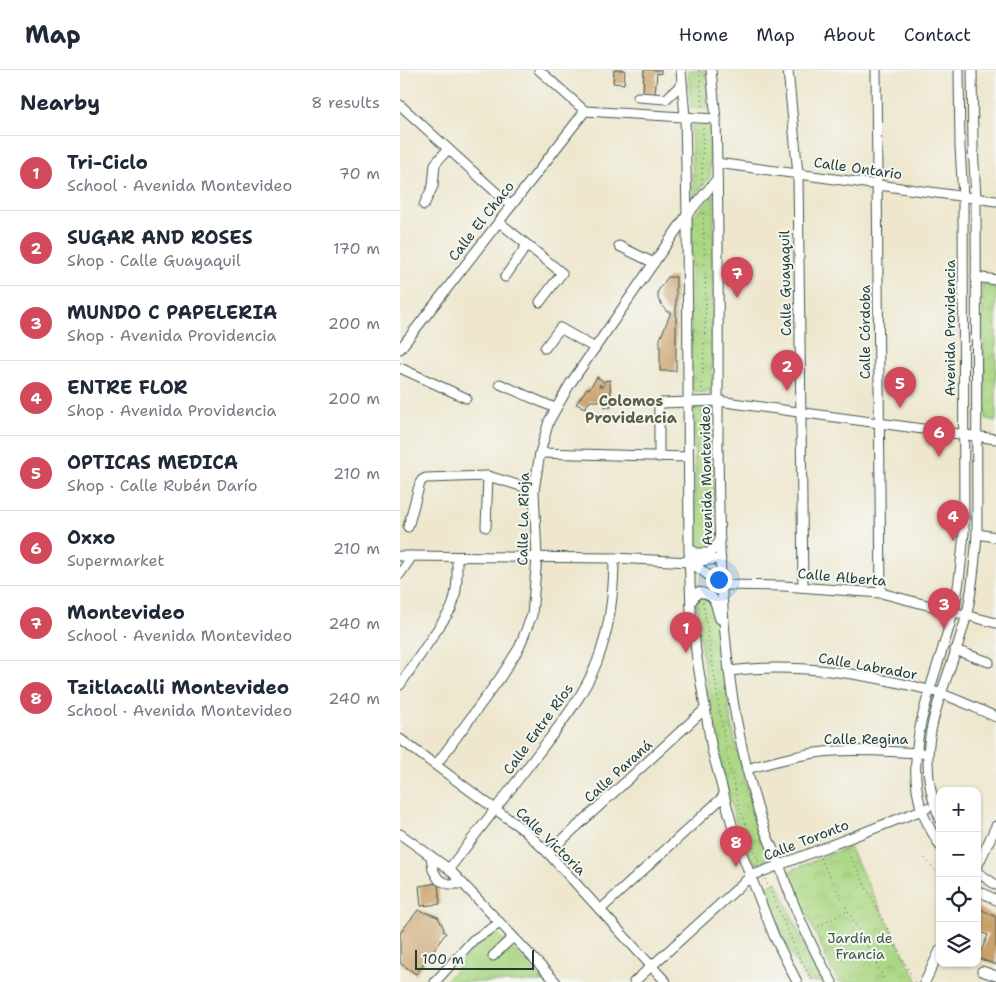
<!DOCTYPE html>
<html lang="en">
<head>
<meta charset="utf-8">
<style>
	body { margin:0; font-family:"Shantell Sans",sans-serif; background:#f6f6f7; color:#1f2937 }
	.controls { position:absolute; right:15px; bottom:15px; display:grid; overflow:hidden; border-radius:10px; box-shadow:0 1px 4px #0004 }
	.controls button { width:45px; height:45px; display:grid; place-items:center; padding:0; border:0; border-bottom:1px solid #e0e1e3; background:#fff; color:#1f2937; font:25px sans-serif }
	.scale { position:absolute; left:15px; bottom:12px; width:119px; box-sizing:border-box; padding-left:5px; border:2px solid #1f3d34; border-top:0; font-size:14px; line-height:18px; white-space:nowrap; color:#1f3d34; -webkit-text-stroke:4px #f6f6f2; paint-order:stroke }
	.you { position:absolute; left:318px; top:509px; width:18px; height:18px; margin:-12px; border:4px solid #fff; border-radius:50%; background:#1a73e8; box-shadow:0 0 0 8px #1a73e833 }
	.badge { display:grid; place-items:center; width:32px; height:32px; border-radius:50%; background:#d1495b; color:#fff; font-size:16px; font-weight:700 }
	.pin { position:absolute; translate:-50% -41px; filter:drop-shadow(0 1px 2px #0008) }
	.pin::after { content:''; position:absolute; top:26px; width:18px; height:15px; background:inherit; clip-path:polygon(0 0,100% 0,50% 100%) }
	.list { margin:0; padding:0; list-style:none }
	h2 { display:flex; justify-content:space-between; align-items:center; height:65px; margin:0; padding:0 20px; font-size:21px }
	h2 small { font-size:16px; font-weight:400; color:#747a83 }
	.list li { display:grid; grid-template-columns:32px 1fr auto; gap:15px; align-items:center; box-sizing:border-box; height:75px; padding:0 20px; border-top:1px solid #e0e1e3 }
	.list b { display:block; font-size:19px; white-space:nowrap }
	.list p { margin:0; font-size:16px; white-space:nowrap; color:#747a83 }
	.list em { font-size:16px; font-style:normal; color:#747a83 }
	.icon { flex:none; width:28px; height:28px; fill:none; stroke:currentColor; stroke-width:2; stroke-linecap:round; stroke-linejoin:round }
	.map { position:relative; flex:none; width:596px; height:912px; overflow:hidden }
	header { display:flex; align-items:center; gap:30px; box-sizing:border-box; height:70px; padding:0 25px; background:#fff; border-bottom:1px solid #e0e1e3 }
	header strong { font-size:24px }
	nav { display:flex; gap:28px; margin-inline-start:auto; font-size:18px }
	main { display:flex }
	aside { flex:1; background:#fff }
	.map>svg:first-child { display:block }
	.park { fill:url(#park-crowns); stroke:#658a5c }
	.pitch { fill:#abd783; stroke:#658a5c }
	.building { fill:#caa06a }
	.lines { fill:none; stroke-linecap:round; stroke-linejoin:round }
	.minor-casing { stroke:#3e564b; stroke-width:11 }
	.path { stroke:#3e564b; stroke-width:1; stroke-dasharray:1 4; stroke-linecap:butt }
	.minor { stroke:#fff; stroke-width:9 }
	.labels { text-anchor:middle; dominant-baseline:central; stroke-width:4; stroke-linejoin:round; paint-order:stroke }
	.street-label { font-size:14px; fill:#1f3d34; stroke:#f6f6f2 }
	.park-label { font-size:14px; fill:#3b5c44; stroke:#f6f6f2 }
	.neighbourhood-label { font-size:15px; font-weight:bold; fill:#5b6047; stroke:#f6f6f2 }
</style>
</head>
<body>
<header>
<strong>Map</strong>
<nav><a>Home</a><a>Map</a><a>About</a><a>Contact</a></nav>
</header>
<main>
<aside>
<h2>Nearby<small>8 results</small></h2>
<ul class="list">
<li><span class="badge">1</span><div><b>Tri-Ciclo</b><p>School · Avenida Montevideo</p></div><em>70 m</em></li>
<li><span class="badge">2</span><div><b>SUGAR AND ROSES</b><p>Shop · Calle Guayaquil</p></div><em>170 m</em></li>
<li><span class="badge">3</span><div><b>MUNDO C PAPELERIA</b><p>Shop · Avenida Providencia</p></div><em>200 m</em></li>
<li><span class="badge">4</span><div><b>ENTRE FLOR</b><p>Shop · Avenida Providencia</p></div><em>200 m</em></li>
<li><span class="badge">5</span><div><b>OPTICAS MEDICA</b><p>Shop · Calle Rubén Darío</p></div><em>210 m</em></li>
<li><span class="badge">6</span><div><b>Oxxo</b><p>Supermarket</p></div><em>210 m</em></li>
<li><span class="badge">7</span><div><b>Montevideo</b><p>School · Avenida Montevideo</p></div><em>240 m</em></li>
<li><span class="badge">8</span><div><b>Tzitlacalli Montevideo</b><p>School · Avenida Montevideo</p></div><em>240 m</em></li>
</ul>
</aside>
<div class="map">
<svg width="596" height="912" viewBox="0 0 596 912">
	<defs>
		<pattern id="park-crowns" width="20" height="18" patternUnits="userSpaceOnUse" patternTransform="scale(1.25)"><rect width="20" height="18" fill="#abd783"/><path d="M2 6a3 3 0 1 1 6 0M12 15a3 3 0 1 1 6 0" fill="none" stroke="#93b972"/></pattern>
	</defs>
	<rect width="100%" height="100%" fill="#f6f6f2"/>
	<filter id="ink" filterUnits="userSpaceOnUse"><feTurbulence type="fractalNoise" baseFrequency=".02" numOctaves="2"/><feDisplacementMap in="SourceGraphic" scale="10" xChannelSelector="R" yChannelSelector="G"/><feConvolveMatrix kernelMatrix="1 2 1 2 8 2 1 2 1" color-interpolation-filters="sRGB"/></filter>
	<filter id="wash" filterUnits="userSpaceOnUse"><feTurbulence type="fractalNoise" baseFrequency=".0096" numOctaves="4" result="noise"/><feDisplacementMap in="SourceGraphic" scale="20" xChannelSelector="R" yChannelSelector="G"/><feGaussianBlur stdDeviation="1.12" result="paint"/><feColorMatrix in="noise" values="0 0 0 0 0 0 0 0 0 0 0 0 0 0 0 0 0 1.4 0 .05"/><feComposite in="paint" operator="in"/></filter>
	<g filter="url(#wash)">
		<rect width="100%" height="100%" fill="#eee7ce"/>
		<g class="park">
			<path d="M288,0h17l3,39 -17,-1z"/>
			<path d="M310,55v52l-17,20 -2,-71z"/>
			<path d="M314,124l-2,199 -21,-2v-172z"/>
			<path d="M582,214l14,2v135l-10,-2z"/>
			<path d="M294,336l19,1 2,137 -4,5 -15,3z"/>
			<path d="M297,525l16,3c8,39 10,78 17,117 9,49 23,98 40,144l-20,8c-20,-56 -31,-114 -41,-174 -6,-32 -12,-65 -12,-98z"/>
			<path d="M449,777l69,135h-79l-7,-12 -37,-82 -6,-17z"/>
			<path d="M377,811l26,62 21,39h-17l-21,-38 -25,-56z"/>
		</g>
		<path class="pitch" d="M97,863l47,49h-99l35,-41z"/>
		<g id="blocks">
			<g class="building">
				<path d="M214,0h11l-1,14 -11,-1z"/>
				<path d="M244,0h17v4l-4,-1 -2,21 -12,-1z"/>
				<path d="M268,207h8v94h-16v-32l11,-27h-4l-9,-13v-8z"/>
				<path d="M197,307l6,4 -4,5h5v-5l6,-1 1,27h-6l-1,-6h-14l-5,7 -9,-4 11,-16 2,1z"/>
				<path d="M38,813l2,21 -19,2 -2,-20z"/>
				<path d="M577,837l19,10v48l-18,-7 10,-23 -11,-4z"/>
				<path d="M18,840l20,7 6,12 -1,2 3,2 -30,41 -16,-11v-30z"/>
			</g>
		</g>
	</g>
	<g filter="url(#ink)">
		<use href="#blocks" fill-opacity="0" stroke="#3e564b" stroke-width="1"/>
		<g class="lines">
			<g class="minor-casing">
				<g id="minor">
					<path d="M139,0l46,41 131,8"/>
					<path d="M281,0l4,47 2,98 2,333 2,64 6,47 15,91 23,86 39,100 23,46"/>
					<path d="M311,0l5,49 1,44c2,94 1,188 1,282 1,91 2,183 18,273 7,37 16,75 28,110 5,13 11,26 16,39 14,40 30,79 52,115"/>
					<path d="M388,0l10,104 5,413"/>
					<path d="M476,0l5,523"/>
					<path d="M238,27l28,2 16,-15"/>
					<path d="M0,35l111,101"/>
					<path d="M317,93l279,38"/>
					<path d="M24,135l9,-19 2,-22 13,-15"/>
					<path d="M99,152l63,51 -22,29"/>
					<path d="M219,176l35,17"/>
					<path d="M105,207l22,-32"/>
					<path d="M576,207l20,3"/>
					<path d="M145,278l15,-20 35,20"/>
					<path d="M0,279l185,-238"/>
					<path d="M0,298l66,30"/>
					<path d="M100,314l55,24"/>
					<path d="M140,383l148,4"/>
					<path d="M259,387v-51l2,-3 57,-2 278,38"/>
					<path d="M8,457l12,-44 2,-3 4,-2 62,-2 46,14"/>
					<path d="M86,457l2,-51"/>
					<path d="M577,464l19,3"/>
					<path d="M289,478l7,5h14l10,-12"/>
					<path d="M0,486l214,2 76,4 31,-3"/>
					<path d="M290,492l32,23 61,1 98,7 115,30"/>
					<path d="M0,504l12,-18"/>
					<path d="M291,532l7,-10c20,3 16,11 22,27"/>
					<path d="M555,580l34,12"/>
					<path d="M329,601c66,-9 136,3 200,19 23,6 46,18 67,27"/>
					<path d="M0,615l51,-76c7,-17 6,-34 6,-52"/>
					<path d="M0,669l125,92 23,22 118,129"/>
					<path d="M36,695l64,-87 19,-30 13,-33 5,-58 -3,-67 6,-37 9,-32 21,-37 117,-169 30,-36"/>
					<path d="M347,699c29,-8 57,-16 87,-18 29,-2 59,1 88,2"/>
					<path d="M540,749c-33,-77 10,-133 27,-206 6,-26 8,-52 10,-79l-1,-336 -3,-51 -1,-77"/>
					<path d="M0,764l49,35 107,113"/>
					<path d="M540,776c-7,-12 -15,-25 -19,-38 -19,-66 17,-133 32,-196 7,-25 8,-52 11,-79l-1,-336 -3,-50 -1,-77"/>
					<path d="M148,783l157,-144"/>
					<path d="M31,786l2,14 6,10 10,4h14"/>
					<path d="M577,797l19,-41"/>
					<path d="M49,799c27,-35 54,-70 81,-105 25,-33 52,-64 67,-102 13,-34 17,-68 17,-104"/>
					<path d="M577,802l19,13"/>
					<path d="M577,820l19,10"/>
					<path d="M200,840l124,-114"/>
					<path d="M93,886l20,-19"/>
					<path d="M582,901l14,5"/>
					<path d="M35,912l38,-42 27,-17"/>
					<path d="M234,912l117,-106 176,-68"/>
					<path d="M525,912l15,-32"/>
				</g>
			</g>
			<g class="path">
				<path d="M299,0l4,39"/>
				<path d="M302,114l1,-56"/>
				<path d="M302,324l4,-91 -3,-93"/>
				<path d="M303,340l3,134"/>
				<path d="M303,532l23,149 13,54 20,58"/>
				<path d="M446,778l69,134"/>
				<path d="M420,788l66,124"/>
				<path d="M525,788l15,19"/>
				<path d="M365,809l34,78 14,25"/>
				<path d="M414,859l33,-18"/>
			</g>
			<use href="#minor" class="minor"/>
		</g>
	</g>
	<g class="labels">
		<g class="street-label">
			<text transform="translate(458 98) rotate(8)">Calle Ontario</text>
			<text transform="translate(81 151) rotate(-52)">Calle El Chaco</text>
			<text transform="translate(385 213) rotate(-91)">Calle Guayaquil</text>
			<text transform="translate(550 258) rotate(-90)">Avenida Providencia</text>
			<text transform="translate(465 262) rotate(-90)">Calle Córdoba</text>
			<text transform="translate(306 406) rotate(-91)">Avenida Montevideo</text>
			<text transform="translate(123 449) rotate(-89)">Calle La Rioja</text>
			<text transform="translate(442 507) rotate(5)">Calle Alberta</text>
			<text transform="translate(468 596) rotate(10)">Calle Labrador</text>
			<text transform="translate(138 659) rotate(-54)">Calle Entre Ríos</text>
			<text x="466" y="669">Calle Regina</text>
			<text transform="translate(218 701) rotate(-42)">Calle Paraná</text>
			<text transform="translate(406 770) rotate(-21)">Calle Toronto</text>
			<text transform="translate(151 771) rotate(44)">Calle Victoria</text>
		</g>
		<g class="park-label">
			<text x="460" y="868">Jardín de<tspan x="460" dy="16">Francia</tspan></text>
		</g>
		<g class="neighbourhood-label">
			<text x="231" y="331">Colomos<tspan x="231" dy="17">Providencia</tspan></text>
		</g>
	</g>
</svg>
<div class="controls">
<button>+</button>
<button>−</button>
<button><svg class="icon" aria-label="locate" viewBox="0 0 24 24"><circle cx="12" cy="12" r="6"/><path d="M12 2v4M12 18v4M2 12h4M18 12h4"/></svg></button>
<button><svg class="icon" aria-label="layers" viewBox="0 0 24 24"><path d="M12 4l9 5-9 5-9-5zM3 14l9 5 9-5"/></svg></button>
</div>
<div class="scale">100 m</div>
<div class="you"></div>
<div class="pin badge" style="left:286px;top:583px">1</div>
<div class="pin badge" style="left:387px;top:321px">2</div>
<div class="pin badge" style="left:544px;top:559px">3</div>
<div class="pin badge" style="left:553px;top:471px">4</div>
<div class="pin badge" style="left:500px;top:338px">5</div>
<div class="pin badge" style="left:539px;top:387px">6</div>
<div class="pin badge" style="left:337px;top:228px">7</div>
<div class="pin badge" style="left:336px;top:797px">8</div>
</div>
</main>
</body>
</html>
